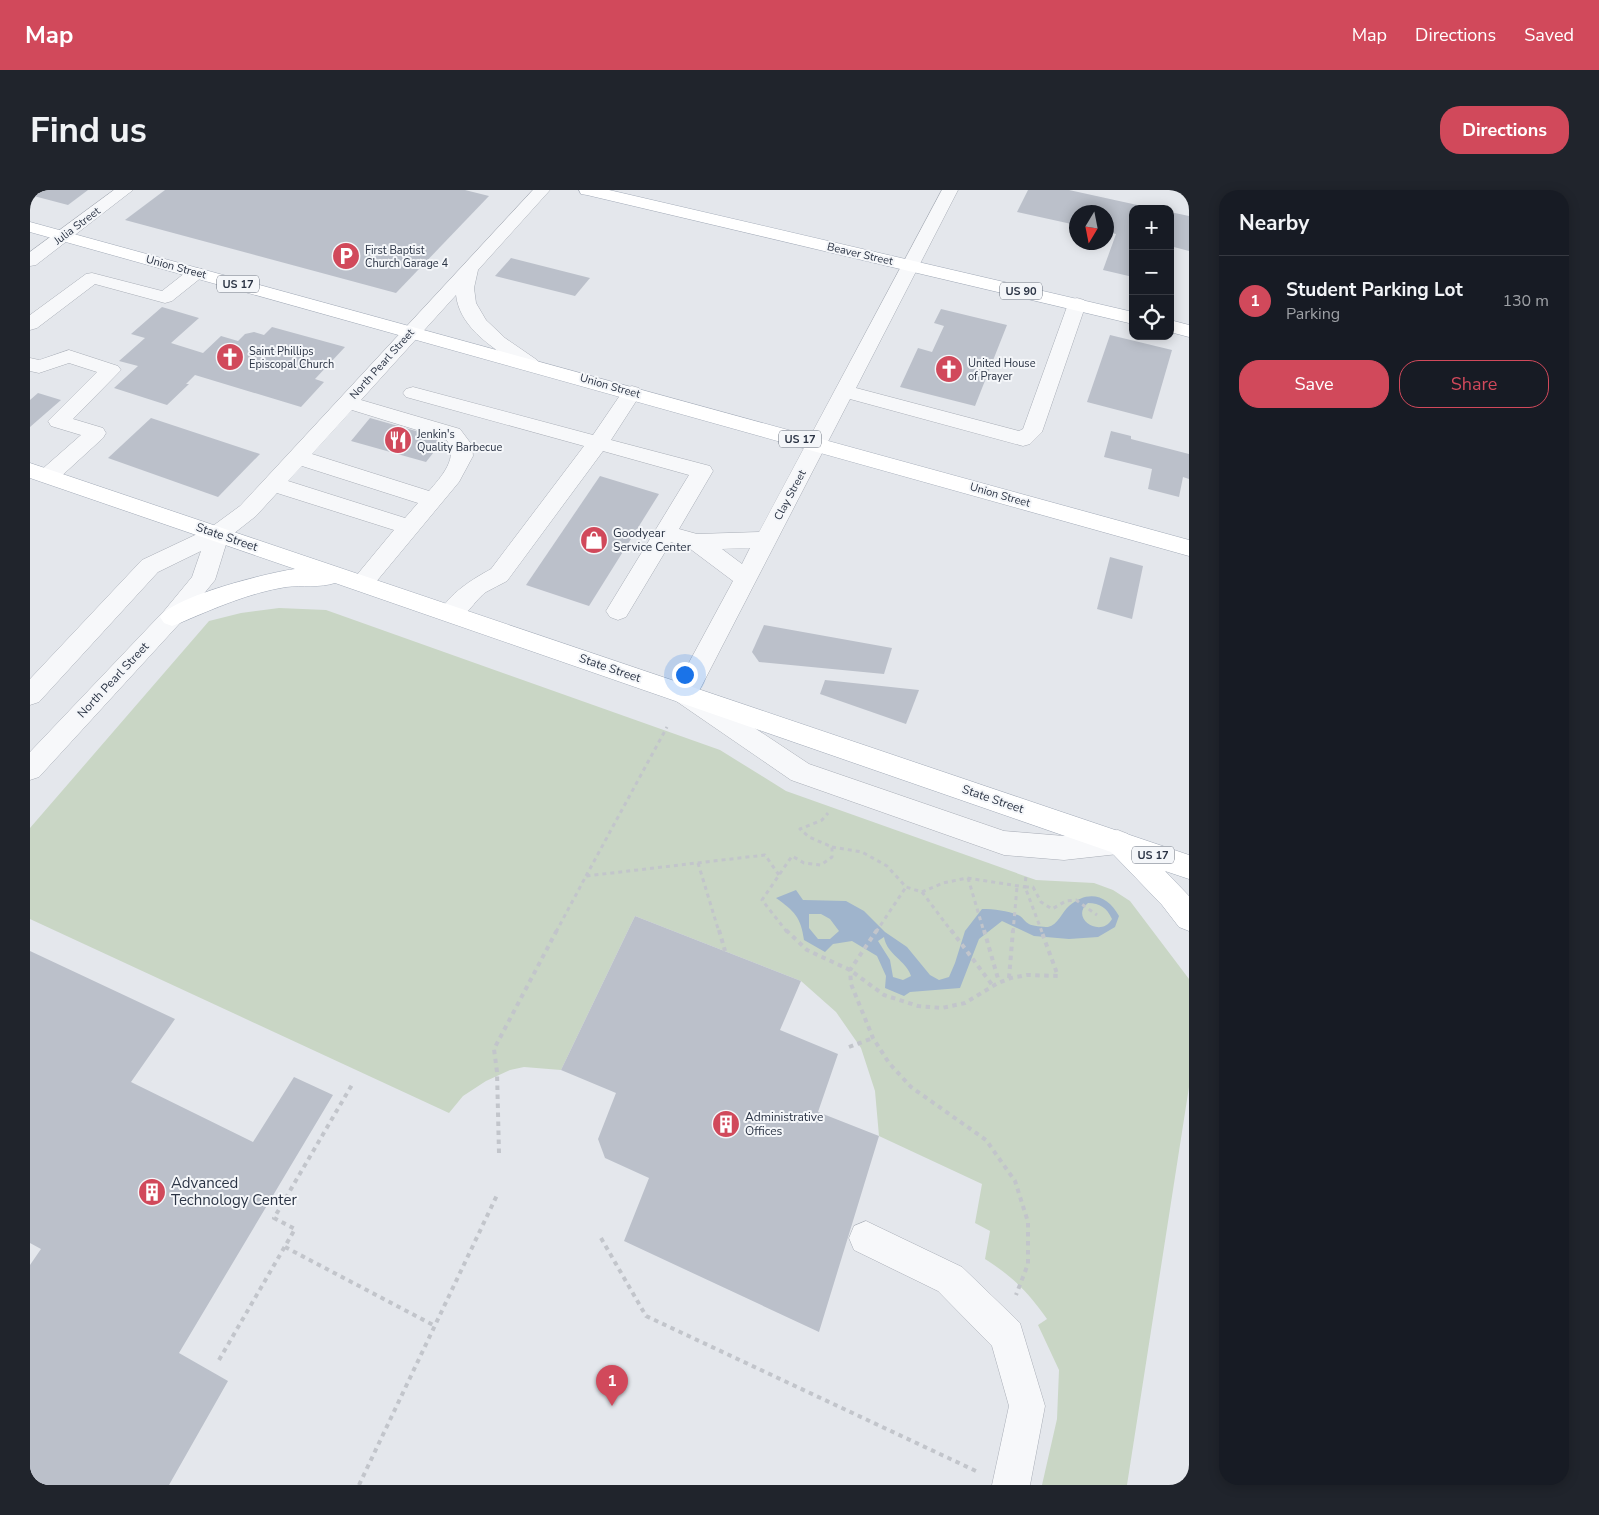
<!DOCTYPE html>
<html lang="en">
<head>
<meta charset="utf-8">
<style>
	body { margin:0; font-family:"Nunito Sans",sans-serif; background:#20242c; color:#f1f3f6 }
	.controls { position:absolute; right:15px; top:15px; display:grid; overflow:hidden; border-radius:10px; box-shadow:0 2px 12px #0003 }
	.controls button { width:45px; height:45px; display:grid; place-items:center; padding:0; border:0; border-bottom:1px solid #363941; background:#171b24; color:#f1f3f6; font:25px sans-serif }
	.compass { position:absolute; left:1039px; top:15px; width:45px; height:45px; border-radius:50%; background:#171b24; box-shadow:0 2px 12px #0003; rotate:190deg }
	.you { position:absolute; left:654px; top:484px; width:18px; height:18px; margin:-12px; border:4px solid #fff; border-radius:50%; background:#1a73e8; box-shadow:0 0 0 8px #1a73e833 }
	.badge { display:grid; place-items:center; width:32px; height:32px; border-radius:50%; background:#d1495b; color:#fff; font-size:16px; font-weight:700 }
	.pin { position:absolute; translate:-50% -41px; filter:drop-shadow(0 1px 2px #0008) }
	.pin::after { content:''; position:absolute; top:26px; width:18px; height:15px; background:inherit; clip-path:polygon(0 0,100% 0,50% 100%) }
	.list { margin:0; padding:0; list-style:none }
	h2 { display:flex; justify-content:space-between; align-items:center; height:65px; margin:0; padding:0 20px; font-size:21px }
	h2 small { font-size:16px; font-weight:400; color:#9ea1a6 }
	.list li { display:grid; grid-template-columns:32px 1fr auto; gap:15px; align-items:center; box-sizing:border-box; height:90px; padding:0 20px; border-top:1px solid #363941 }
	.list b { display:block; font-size:19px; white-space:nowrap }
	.list p { margin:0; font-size:16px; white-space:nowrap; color:#9ea1a6 }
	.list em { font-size:16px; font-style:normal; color:#9ea1a6 }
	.actions { display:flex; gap:10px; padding:15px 20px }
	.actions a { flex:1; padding:11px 0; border:1px solid #d1495b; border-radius:20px; text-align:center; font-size:18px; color:#d1495b }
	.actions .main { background:#d1495b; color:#fff }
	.icon { flex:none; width:28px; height:28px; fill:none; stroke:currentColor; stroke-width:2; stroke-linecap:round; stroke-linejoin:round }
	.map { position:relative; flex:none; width:1159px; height:1295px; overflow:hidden; border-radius:20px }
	header { display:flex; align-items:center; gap:30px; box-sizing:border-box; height:70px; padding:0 25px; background:#d1495b; color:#fff }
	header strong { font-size:24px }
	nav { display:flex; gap:28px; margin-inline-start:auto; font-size:18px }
	.intro { display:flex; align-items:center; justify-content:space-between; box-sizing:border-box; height:120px; padding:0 30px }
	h1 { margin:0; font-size:35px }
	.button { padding:12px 22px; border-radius:20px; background:#d1495b; color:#fff; font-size:18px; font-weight:700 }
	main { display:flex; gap:30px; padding:0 30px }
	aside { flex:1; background:#171b24; border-radius:20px; box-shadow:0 2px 12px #0003 }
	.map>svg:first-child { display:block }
	.green { fill:#c9d6c5 }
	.water { fill:#9fb4cc; fill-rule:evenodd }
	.building { fill:#bbc0ca }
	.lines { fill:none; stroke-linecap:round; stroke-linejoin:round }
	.minor-casing { stroke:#a9aeb7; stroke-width:1 }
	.major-casing { stroke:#a3abb8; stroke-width:1 }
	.path-far1 { stroke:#c2c5cb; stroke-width:3; stroke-dasharray:4 4; stroke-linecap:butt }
	.path { stroke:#c2c5cb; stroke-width:4; stroke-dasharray:4.5 4.5; stroke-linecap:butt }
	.minor { fill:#f7f8fa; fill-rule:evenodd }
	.major { fill:#fff; fill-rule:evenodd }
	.labels { text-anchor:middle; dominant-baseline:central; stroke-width:4; stroke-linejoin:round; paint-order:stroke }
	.far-street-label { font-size:11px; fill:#2b3445; stroke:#f4f6f9 }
	.far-poi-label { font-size:11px; fill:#2b3445; stroke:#f4f6f9; text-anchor:start }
	.shield { fill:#f4f6f9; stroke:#676e7b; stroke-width:1 }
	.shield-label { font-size:11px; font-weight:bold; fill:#2b3445 }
	.poi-label { font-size:12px; fill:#2b3445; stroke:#f4f6f9; text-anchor:start }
	.street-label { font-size:12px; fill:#2b3445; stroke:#f4f6f9 }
	.near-poi-label { font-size:15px; fill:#2b3445; stroke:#f4f6f9; text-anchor:start }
</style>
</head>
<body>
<header>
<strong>Map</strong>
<nav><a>Map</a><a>Directions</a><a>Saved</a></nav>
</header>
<div class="intro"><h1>Find us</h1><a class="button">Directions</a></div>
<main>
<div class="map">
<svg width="1159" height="1295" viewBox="0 0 1159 1295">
	<rect width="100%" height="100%" fill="#e4e7ec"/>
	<path class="green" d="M249,418l47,2 394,140 66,41 250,89 58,3 19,7 17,11 59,78v108l-62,398h-85l15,-66 2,-49 -21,-45 9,-6c-18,-26 -35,-43 -62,-60l5,-28 -15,-8 7,-39 -103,-48 -4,-45 -14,-43 -25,-36 -35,-31 -166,-65 -74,154 -37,-3 -14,3 -24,11 -23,15 -14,17 -419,-194v-91l179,-207 32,-8z"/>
	<path class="water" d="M766,700l7,10 43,1 18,10 21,21 22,15 23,28 9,5 10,-3 6,-14 10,-32 17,-22c13,0 27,2 38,7 3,2 5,6 9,8 3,2 14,3 19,3 10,-2 14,-15 21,-21 19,-17 39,-11 50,10l-4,11 -17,10 -29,2 -35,-3 -32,-15 -23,18 -19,49 -50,4 -6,4 -19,-8 1,-12 -9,-20 -25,-15 -19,3 -8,8 -21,-12c-3,-23 -10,-29 -28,-42zM1058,713c12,0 19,5 24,16 -11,20 -43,-1 -24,-16zM791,724l9,5 9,12 -9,8h-12l-9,-11v-14zM854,747c3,18 22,23 27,39l-8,4 -10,-3 -3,-17 -12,-19z"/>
	<g class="building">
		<path d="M0,0h58l-20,15 -38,-10z"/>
		<path d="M135,0h300l24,6 -93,97 -271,-73z"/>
		<path d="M998,0h41l82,18 -18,1v68l-30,-7 13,-36 -10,-2v-20h-30v13l-59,-13z"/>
		<path d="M1140,22l19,4v35l-19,-5z"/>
		<path d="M481,68l79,20 -15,18 -80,-20z"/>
		<path d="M132,117l37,11 -28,25 32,10 18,-17 17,5 7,-7 9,-2 10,3 8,-8 73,20 -30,32 9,3 -23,25 -106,-32 -9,9h3l-22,21 -53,-17 24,-22 -19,-5 26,-23 -14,-4z"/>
		<path d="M911,119l66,16 -32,81 -75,-19 18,-39 14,4 12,-26 -10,-3z"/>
		<path d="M1080,145l62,15 -20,69 -65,-17z"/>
		<path d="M8,203l23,7 -31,27v-27z"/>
		<path d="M121,228l109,36 -42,43 -110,-39z"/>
		<path d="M340,228l74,21 -18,23 -75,-21z"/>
		<path d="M1081,241l20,5v3l58,15v25l-6,-2 -4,20 -31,-8 4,-20 -48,-12z"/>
		<path d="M570,286l59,18 -70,112 -63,-21z"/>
		<path d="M1080,367l33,9 -11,53 -35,-10z"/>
		<path d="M734,435l128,23 -8,26 -125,-12 -7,-10z"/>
		<path d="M795,490l94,10 -13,34 -86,-30z"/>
		<path d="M605,726l166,65 -21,49 58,24 -20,58 61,24 -60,196 -195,-91 25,-63 -44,-20 -7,-19 18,-46 -55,-23z"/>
		<path d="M0,761l145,68 -44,63 122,60 41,-65 39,18 -154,258 49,28 -59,104h-139v-220l11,-16 -11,-6z"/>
	</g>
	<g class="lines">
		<g class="minor-casing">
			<g id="minor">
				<path d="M84,0h19l-97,75 -6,1v-14z"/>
				<path d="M503,0h17l-72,80 -4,18 2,15 10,17 19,18 32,22 3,4 -3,4 -7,2 -7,-2c-26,-18 -63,-38 -67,-73l-95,105 99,29 12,16 1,11 -14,26 -88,106 -8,2 -8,-2 -4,-6 43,-52 -117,-37 -21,23 -28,22 -13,42 -35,43 -141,154 -9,3v-28l134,-141 28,-34 9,-26 -43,21 -119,130 -9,3v-26l112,-119 68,-32 30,-22zM322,220l94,29c14,18 -5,38 -17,52l-117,-37zM272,276l116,37 -13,15 -117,-37z"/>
				<path d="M912,0h16l-102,198 163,43 4,-2 45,-125 2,-4 7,-2 7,2 2,4 -44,128 -12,12 -7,2 -173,-47 -151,292 110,73 195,67 60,5 54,-6 10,4 4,8 -4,8 -10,4 -54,6 -60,-5 -213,-75 -115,-79 -4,-7 61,-113 -44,-33 -18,-6 -45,75 -8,3 -8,-3 -4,-6 83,-136 -86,-24 -96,130c-7,4 -14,7 -21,11 -15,11 -22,34 -43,27l-4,-6c11,-20 32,-33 52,-44l93,-123 -178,-49 -3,-4 3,-4 7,-2 180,48 32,-47 7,-2 7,2 3,4 -31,48 99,26 3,5 -34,58 18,5 62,-2zM720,358l-8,16 -20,-15z"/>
				<path d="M166,78l6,1 3,4 -3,4 -30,24 -7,2 -70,-19 -58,44 -7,2v-15l56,-41 6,-1 70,18 28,-22z"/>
				<path d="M39,160l49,16 3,4 -48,49 30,9 3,5 -3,5 -47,43 -8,2 -8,-2 -3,-5 3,-5 41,-36 -30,-9 -3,-5 49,-49 -28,-9 -30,10 -9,-2v-13l9,2z"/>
				<path d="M836,1031l96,46 58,56 25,83 -15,79h-38l17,-79 -17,-60 -54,-55 -84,-41 -5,-12 5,-12z"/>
			</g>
		</g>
		<g class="major-casing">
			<g id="major">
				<path d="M549,0h30l524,122v12l-546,-129 -6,-1z"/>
				<path d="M0,32l1159,318v16l-1159,-324z"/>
				<path d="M1140,130l19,5v12l-19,-5z"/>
				<path d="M0,273l1159,392v24l-24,-8 24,25v35l-10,-4 -17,-22 -51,-53 -776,-269c-15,5 -33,2 -49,4 -37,6 -71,21 -106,36l-8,3 -8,-3 -4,-6c11,-20 110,-45 135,-48l-265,-91z"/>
			</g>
		</g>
		<g class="path-far1">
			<path d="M802,657l30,5 25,14 19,21 16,5 21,-9 24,-5 58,9 1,-12"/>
			<path d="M668,673l21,69"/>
			<path d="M556,686l81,-149"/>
			<path d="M938,688l16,54"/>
			<path d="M892,702l30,40"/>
			<path d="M526,742l30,-56 179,-21 14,20"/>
			<path d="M757,742l-25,-32 30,-44 12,7 17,2 11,-8v-10l-23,-10 -9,-8 22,-9 6,-7"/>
			<path d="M846,742l30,-45"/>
			<path d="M983,742l4,-45"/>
			<path d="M1012,742l-17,-45h8l8,15 11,7 14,-8 10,-1 21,15"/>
		</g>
		<g class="path">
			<path d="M689,740l6,21"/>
			<path d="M756,740l21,20 43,20 34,25 34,11 24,2 23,-5 33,-20 13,-5 16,-3 31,1 -17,-46"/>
			<path d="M847,740l-27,40 1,14 22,54 16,25 22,24 75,53 29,41 13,41v42l-12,31"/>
			<path d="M921,740l42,56"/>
			<path d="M954,740l15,52"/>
			<path d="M979,788l4,-48"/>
			<path d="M819,857l24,-9"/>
			<path d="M469,963l-2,-81 -3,-23 63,-119"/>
			<path d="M571,1048l45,78 330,155"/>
			<path d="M255,1057l150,79"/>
			<path d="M189,1170l76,-131 -21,-11 79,-135"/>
			<path d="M329,1295l139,-292"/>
		</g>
		<use href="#minor" class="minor"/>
		<use href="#major" class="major"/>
	</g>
	<defs>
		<g id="parking-disc" transform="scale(1.4375)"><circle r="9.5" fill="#d1495b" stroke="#f4f6f9"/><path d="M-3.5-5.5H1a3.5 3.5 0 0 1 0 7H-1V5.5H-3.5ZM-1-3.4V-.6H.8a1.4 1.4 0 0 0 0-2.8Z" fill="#fff"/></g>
		<g id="church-disc" transform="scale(1.4375)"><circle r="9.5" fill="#d1495b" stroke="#f4f6f9"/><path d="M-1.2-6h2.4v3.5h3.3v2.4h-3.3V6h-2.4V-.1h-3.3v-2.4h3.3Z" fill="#fff"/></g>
		<g id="restaurant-disc" transform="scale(1.4375)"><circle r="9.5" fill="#d1495b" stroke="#f4f6f9"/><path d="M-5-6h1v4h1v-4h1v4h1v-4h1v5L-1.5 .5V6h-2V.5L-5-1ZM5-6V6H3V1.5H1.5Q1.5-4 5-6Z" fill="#fff"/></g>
		<g id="shop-disc" transform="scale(1.4375)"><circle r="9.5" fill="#d1495b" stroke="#f4f6f9"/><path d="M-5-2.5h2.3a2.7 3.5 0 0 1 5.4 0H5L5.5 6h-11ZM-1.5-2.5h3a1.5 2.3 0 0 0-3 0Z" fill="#fff"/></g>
		<g id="building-disc" transform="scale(1.4375)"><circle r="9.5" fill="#d1495b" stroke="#f4f6f9"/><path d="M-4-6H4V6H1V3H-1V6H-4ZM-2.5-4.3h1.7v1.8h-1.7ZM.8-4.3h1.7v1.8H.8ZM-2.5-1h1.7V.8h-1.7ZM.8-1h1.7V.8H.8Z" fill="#fff"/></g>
	</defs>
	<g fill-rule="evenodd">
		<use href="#parking-disc" x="316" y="66"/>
		<use href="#church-disc" x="200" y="167"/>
		<use href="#church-disc" x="919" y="179"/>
		<use href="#restaurant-disc" x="368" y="250"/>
		<use href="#shop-disc" x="564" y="350"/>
		<use href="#building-disc" x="696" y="934"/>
		<use href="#building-disc" x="122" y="1002"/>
	</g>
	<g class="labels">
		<g class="far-street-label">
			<text transform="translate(47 36) rotate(-37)">Julia Street</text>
			<text transform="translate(830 64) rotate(13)">Beaver Street</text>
			<text transform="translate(146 77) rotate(15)">Union Street</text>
			<text transform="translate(352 174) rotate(-48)">North Pearl Street</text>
			<text transform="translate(580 196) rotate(16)">Union Street</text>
			<text transform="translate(760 305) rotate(-62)">Clay Street</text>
			<text transform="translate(970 305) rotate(16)">Union Street</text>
		</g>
		<g class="far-poi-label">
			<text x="335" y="60">First Baptist<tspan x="335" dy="13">Church Garage 4</tspan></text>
			<text x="219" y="161">Saint Phillips<tspan x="219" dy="13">Episcopal Church</tspan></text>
			<text x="938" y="173">United House<tspan x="938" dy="13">of Prayer</tspan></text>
			<text x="387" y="244">Jenkin's<tspan x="387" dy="13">Quality Barbecue</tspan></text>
		</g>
		<g class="shield">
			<rect x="187" y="85.5" width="42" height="17" rx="4"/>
			<rect x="970" y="92.5" width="42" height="17" rx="4"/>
			<rect x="749" y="240.5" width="42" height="17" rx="4"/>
			<rect x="1102" y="656.5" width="42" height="17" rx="4"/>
		</g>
		<g class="shield-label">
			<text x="208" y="94">US 17</text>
			<text x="991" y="101">US 90</text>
			<text x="770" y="249">US 17</text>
			<text x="1123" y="665">US 17</text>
		</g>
		<g class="poi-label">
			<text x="583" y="343">Goodyear<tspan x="583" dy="14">Service Center</tspan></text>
			<text x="715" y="927">Administrative<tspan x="715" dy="14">Offices</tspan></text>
		</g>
		<g class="street-label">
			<text transform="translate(197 347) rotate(19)">State Street</text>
			<text transform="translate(580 478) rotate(19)">State Street</text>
			<text transform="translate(83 490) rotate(-47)">North Pearl Street</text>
			<text transform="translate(963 609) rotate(19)">State Street</text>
		</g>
		<g class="near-poi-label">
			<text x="141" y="993">Advanced<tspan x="141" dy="17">Technology Center</tspan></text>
		</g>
	</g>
</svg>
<div class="controls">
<button>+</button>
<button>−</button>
<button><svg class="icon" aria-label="locate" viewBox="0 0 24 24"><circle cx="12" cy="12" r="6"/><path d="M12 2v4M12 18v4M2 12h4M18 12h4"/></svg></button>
</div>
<svg class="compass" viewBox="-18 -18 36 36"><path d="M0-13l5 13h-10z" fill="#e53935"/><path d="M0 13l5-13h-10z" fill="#9ea1a6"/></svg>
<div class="you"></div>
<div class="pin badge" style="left:582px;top:1216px">1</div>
</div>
<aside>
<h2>Nearby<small></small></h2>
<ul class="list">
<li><span class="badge">1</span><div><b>Student Parking Lot</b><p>Parking</p></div><em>130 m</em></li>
</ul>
<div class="actions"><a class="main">Save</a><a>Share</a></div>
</aside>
</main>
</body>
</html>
